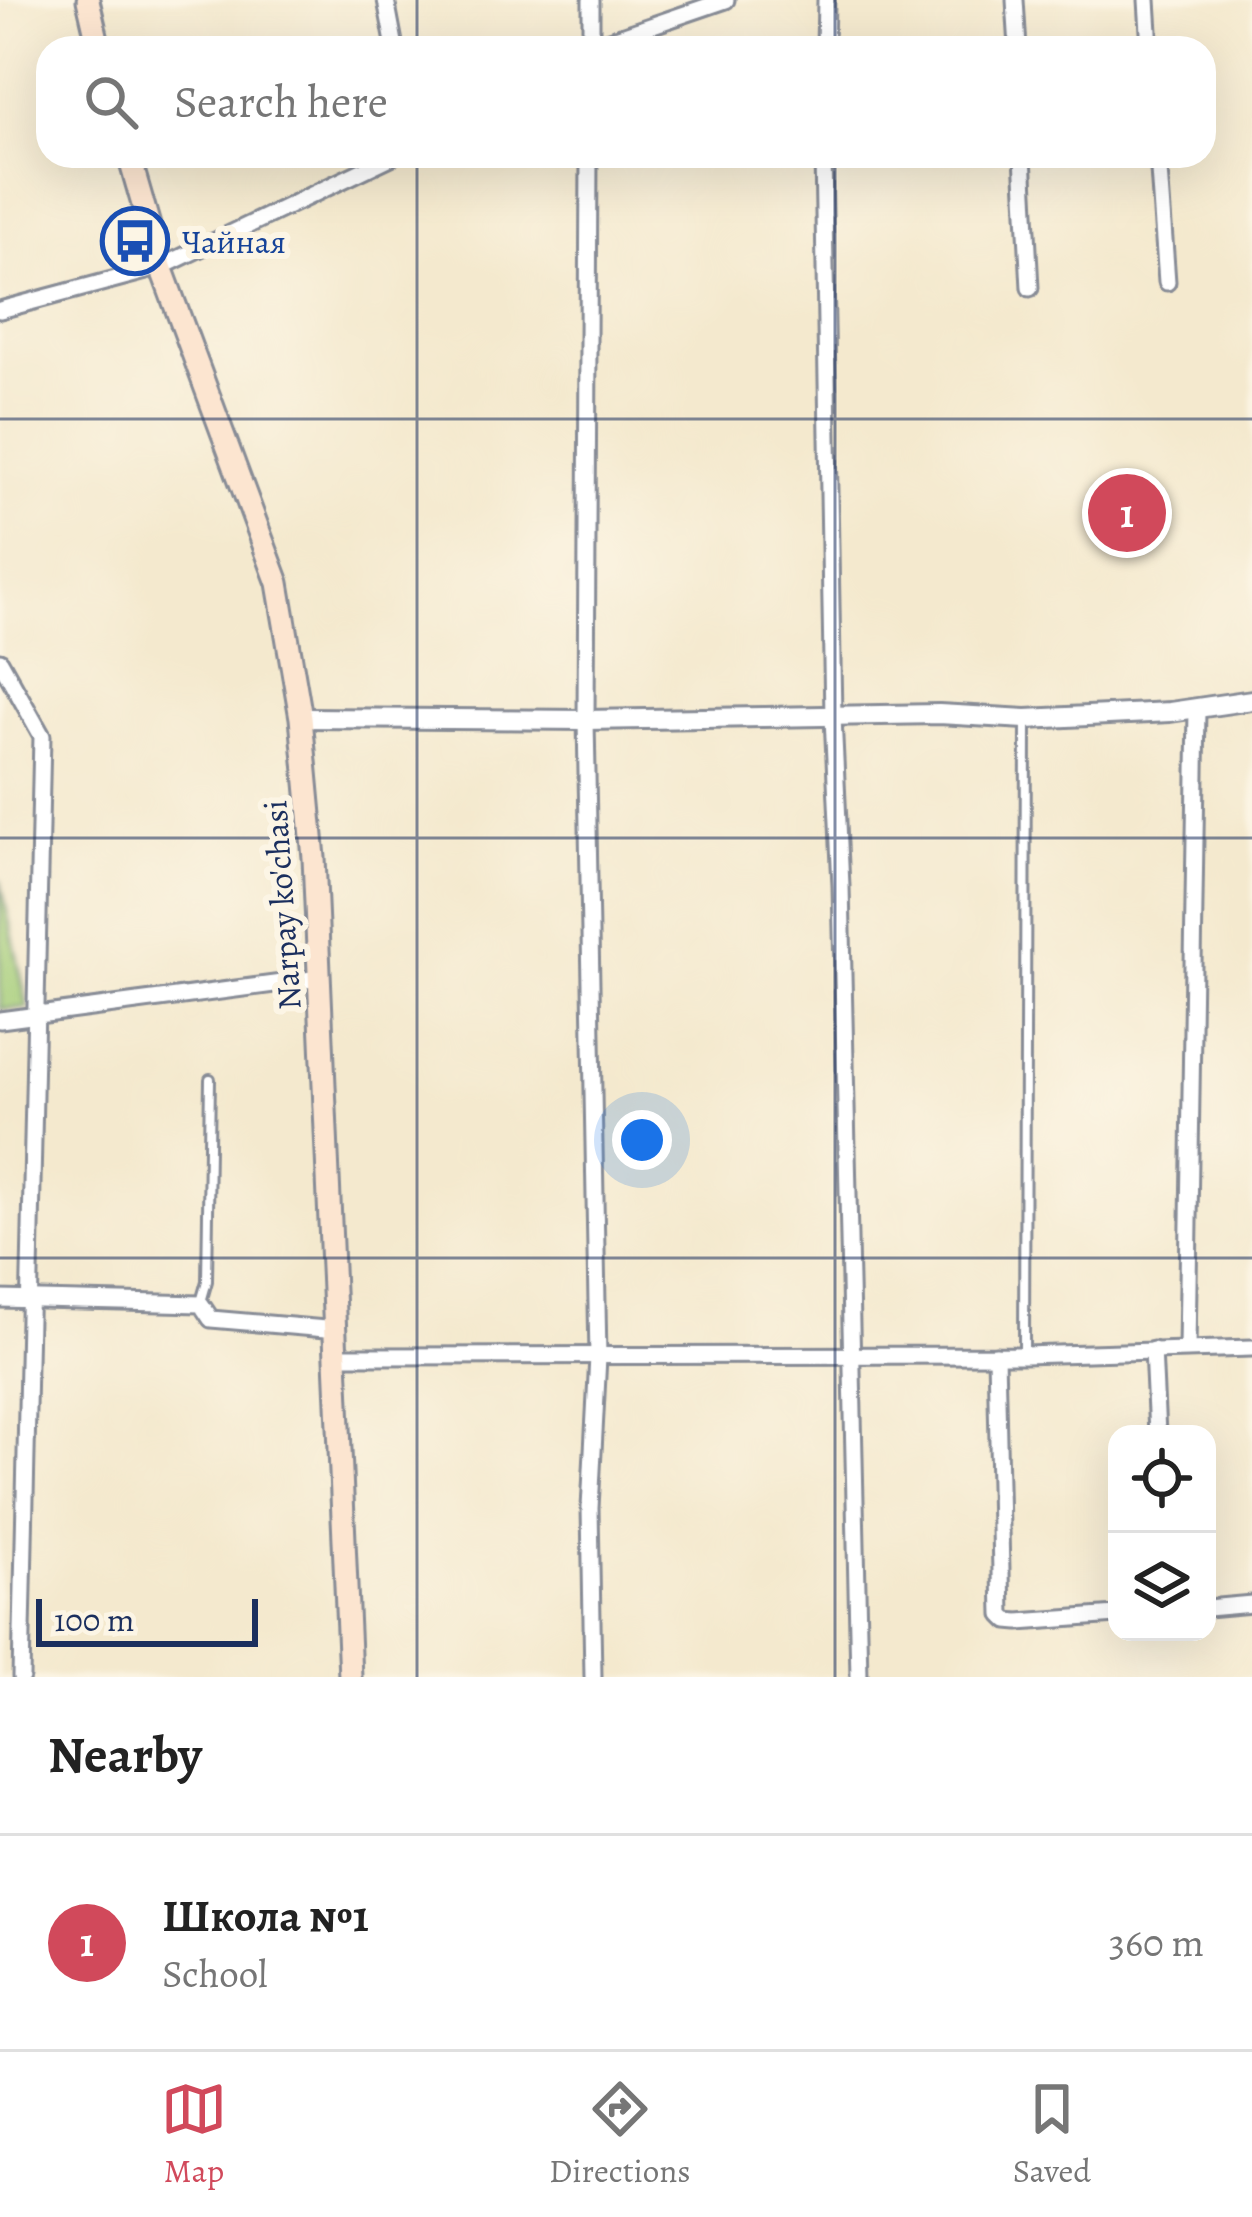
<!DOCTYPE html>
<html lang="en">
<head>
<meta charset="utf-8">
<style>
	body { margin:0; font-family:Alegreya,serif; background:#f6f6f6; color:#222 }
	.controls { position:absolute; right:36px; bottom:36px; display:grid; overflow:hidden; border-radius:24px; box-shadow:0 12px 48px #0002 }
	.controls button { width:108px; height:108px; display:grid; place-items:center; padding:0; border:0; border-bottom:3px solid #e0e0e0; background:#fff; color:#222; font:60px sans-serif }
	.scale { position:absolute; left:36px; bottom:30px; width:222px; box-sizing:border-box; padding-left:12px; border:6px solid #1b2f5e; border-top:0; font-size:33px; line-height:42px; white-space:nowrap; color:#1b2f5e; -webkit-text-stroke:9px #fcf5e5; paint-order:stroke }
	.you { position:absolute; left:642px; top:1140px; width:42px; height:42px; margin:-30px; border:9px solid #fff; border-radius:50%; background:#1a73e8; box-shadow:0 0 0 18px #1a73e833 }
	.badge { display:grid; place-items:center; width:78px; height:78px; border-radius:50%; background:#d1495b; color:#fff; font-size:39px; font-weight:700 }
	.pin { position:absolute; translate:-50% -50%; border:6px solid #fff; box-shadow:0 3px 12px #0006 }
	.list { margin:0; padding:0; list-style:none }
	h2 { display:flex; justify-content:space-between; align-items:center; height:156px; margin:0; padding:0 48px; font-size:51px }
	h2 small { font-size:39px; font-weight:400; color:#767676 }
	.list li { display:grid; grid-template-columns:78px 1fr auto; gap:36px; align-items:center; box-sizing:border-box; height:216px; padding:0 48px; border-top:3px solid #e0e0e0 }
	.list b { display:block; font-size:45px; white-space:nowrap }
	.list p { margin:0; font-size:39px; white-space:nowrap; color:#767676 }
	.list em { font-size:39px; font-style:normal; color:#767676 }
	.icon { flex:none; width:66px; height:66px; fill:none; stroke:currentColor; stroke-width:2; stroke-linecap:round; stroke-linejoin:round }
	.map { position:relative; flex:none; width:1252px; height:1677px; overflow:hidden }
	.search { position:absolute; background:#fff; box-shadow:0 12px 48px #0002; left:36px; right:36px; top:36px; height:132px; display:flex; align-items:center; gap:30px; box-sizing:border-box; padding:0 42px; border-radius:36px; color:#767676; font-size:45px }
	.sheet { height:372px; background:#fff }
	nav { display:flex; justify-content:space-around; align-items:center; box-sizing:border-box; height:168px; border-top:3px solid #e0e0e0; background:#fff; font-size:33px; color:#767676 }
	nav a { display:grid; justify-items:center; gap:6px }
	nav .on { color:#d1495b }
	.map>svg:first-child { display:block }
	.green { fill:#a3cc77; stroke:#5f7e6a; stroke-width:3 }
	.lines { fill:none; stroke-linecap:round; stroke-linejoin:round }
	.service-casing { stroke:#888c96; stroke-width:14 }
	.minor-casing { stroke:#888c96; stroke-width:21 }
	.tertiary-casing { stroke:#888c96; stroke-width:24 }
	.secondary-casing { stroke:#888c96; stroke-width:27 }
	.service { stroke:#fff; stroke-width:8 }
	.minor { stroke:#fff; stroke-width:15 }
	.tertiary { stroke:#fff; stroke-width:18 }
	.secondary { stroke:#fce5d0; stroke-width:21 }
	.grid { fill:none; stroke:#1b2f5e; stroke-width:3; stroke-opacity:0.55 }
	.labels { text-anchor:middle; dominant-baseline:central; stroke-width:12; stroke-linejoin:round; paint-order:stroke }
	.transit-label { font-size:33px; fill:#164399; stroke:#fcf5e5; text-anchor:start }
	.street-label { font-size:33px; fill:#1b2f5e; stroke:#fcf5e5 }
</style>
</head>
<body>
<div class="map">
<svg width="1252" height="1677" viewBox="0 0 1252 1677">
	<rect width="100%" height="100%" fill="#fcf5e5"/>
	<filter id="ink" filterUnits="userSpaceOnUse"><feTurbulence type="fractalNoise" baseFrequency=".00833" numOctaves="2"/><feDisplacementMap in="SourceGraphic" scale="24" xChannelSelector="R" yChannelSelector="G"/><feConvolveMatrix kernelMatrix="1 2 1 2 8 2 1 2 1" color-interpolation-filters="sRGB"/></filter>
	<filter id="wash" filterUnits="userSpaceOnUse"><feTurbulence type="fractalNoise" baseFrequency=".004" numOctaves="4" result="noise"/><feDisplacementMap in="SourceGraphic" scale="48" xChannelSelector="R" yChannelSelector="G"/><feGaussianBlur stdDeviation="2.7" result="paint"/><feColorMatrix in="noise" values="0 0 0 0 0 0 0 0 0 0 0 0 0 0 0 0 0 1.4 0 .05"/><feComposite in="paint" operator="in"/></filter>
	<g filter="url(#wash)">
		<rect width="100%" height="100%" fill="#f4e9ce"/>
		<path class="green" d="M0,879l28,129 -28,1z"/>
	</g>
	<g filter="url(#ink)">
		<g class="lines">
			<g class="service-casing">
				<g id="service">
					<path d="M201,1302l6,-21 3,-202"/>
					<path d="M1024,1353l2,-633"/>
				</g>
			</g>
			<g class="minor-casing">
				<g id="minor">
					<path d="M386,0l9,48"/>
					<path d="M591,0v48"/>
					<path d="M1015,0l3,48"/>
					<path d="M1147,0l3,48"/>
					<path d="M586,48l140,-48"/>
					<path d="M825,48l1,-48"/>
					<path d="M589,156l-3,564 12,637 -8,151 3,169"/>
					<path d="M823,156l10,561 8,169 18,791"/>
					<path d="M1023,156l7,132"/>
					<path d="M1158,156l9,126"/>
					<path d="M0,310l161,-43 232,-111"/>
					<path d="M0,661l42,75 -21,941"/>
					<path d="M0,1020l320,-42"/>
					<path d="M0,1299l201,5 10,15 126,11"/>
					<path d="M1187,1349l10,-640"/>
					<path d="M1153,1350l4,84"/>
					<path d="M996,1355l6,260 6,6 11,1 98,-7"/>
					<path d="M338,1356l686,-1 228,-7"/>
					<path d="M1207,1608l45,-4"/>
				</g>
			</g>
			<g class="tertiary-casing">
				<path id="tertiary" d="M301,718l285,2 353,-6 87,5 144,-7 82,-12"/>
			</g>
			<g class="secondary-casing">
				<g id="secondary">
					<path d="M88,0l11,48"/>
					<path d="M129,156l32,111 117,316 23,135 13,140 36,819"/>
				</g>
			</g>
			<use href="#service" class="service"/>
			<use href="#minor" class="minor"/>
			<use href="#tertiary" class="tertiary"/>
			<use href="#secondary" class="secondary"/>
		</g>
	</g>
	<path class="grid" d="M417,0v48M835,0v48M417,156v1521M835,156v1521M0,419h1252M0,838h1252M0,1258h1252"/>
	<defs>
		<g id="bus-ring" transform="scale(3.45)"><circle r="9.5" fill="#fcf5e5" stroke="#1a4fb4" stroke-width="1.5"/><path d="M-5-6H5V4H4V6H2V4H-2V6H-4V4H-5ZM-3.5-4V0h7V-4ZM-3.5 1.2v1.5H-2V1.2ZM2 1.2v1.5H3.5V1.2Z" fill="#1a4fb4"/></g>
	</defs>
	<g fill-rule="evenodd">
		<use href="#bus-ring" x="135" y="241"/>
	</g>
	<g class="labels">
		<g class="transit-label">
			<text x="182" y="241">Чайная</text>
		</g>
		<g class="street-label">
			<text transform="translate(282 905) rotate(-94)">Narpay ko'chasi</text>
		</g>
	</g>
</svg>
<div class="controls">
<button><svg class="icon" aria-label="locate" viewBox="0 0 24 24"><circle cx="12" cy="12" r="6"/><path d="M12 2v4M12 18v4M2 12h4M18 12h4"/></svg></button>
<button><svg class="icon" aria-label="layers" viewBox="0 0 24 24"><path d="M12 4l9 5-9 5-9-5zM3 14l9 5 9-5"/></svg></button>
</div>
<div class="scale">100 m</div>
<div class="you"></div>
<div class="pin badge" style="left:1127px;top:513px">1</div>
<div class="search"><svg class="icon" aria-label="search" viewBox="0 0 24 24"><circle cx="10" cy="10" r="6"/><path d="M15 15l6 6"/></svg>Search here</div>
</div>
<section class="sheet">
<h2>Nearby<small></small></h2>
<ul class="list">
<li><span class="badge">1</span><div><b>Школа №1</b><p>School</p></div><em>360 m</em></li>
</ul>
</section>
<nav>
<a class="on"><svg class="icon" aria-label="map" viewBox="0 0 24 24"><path d="M3 6l6-2 6 2 6-2v14l-6 2-6-2-6 2zM9 4v14M15 6v14"/></svg>Map</a>
<a><svg class="icon" aria-label="directions" viewBox="0 0 24 24"><path d="M12 3l9 9-9 9-9-9zM9 14v-3h6M13 9l2 2-2 2"/></svg>Directions</a>
<a><svg class="icon" aria-label="saved" viewBox="0 0 24 24"><path d="M7 4h10v16l-5-4-5 4z"/></svg>Saved</a>
</nav>
</body>
</html>
